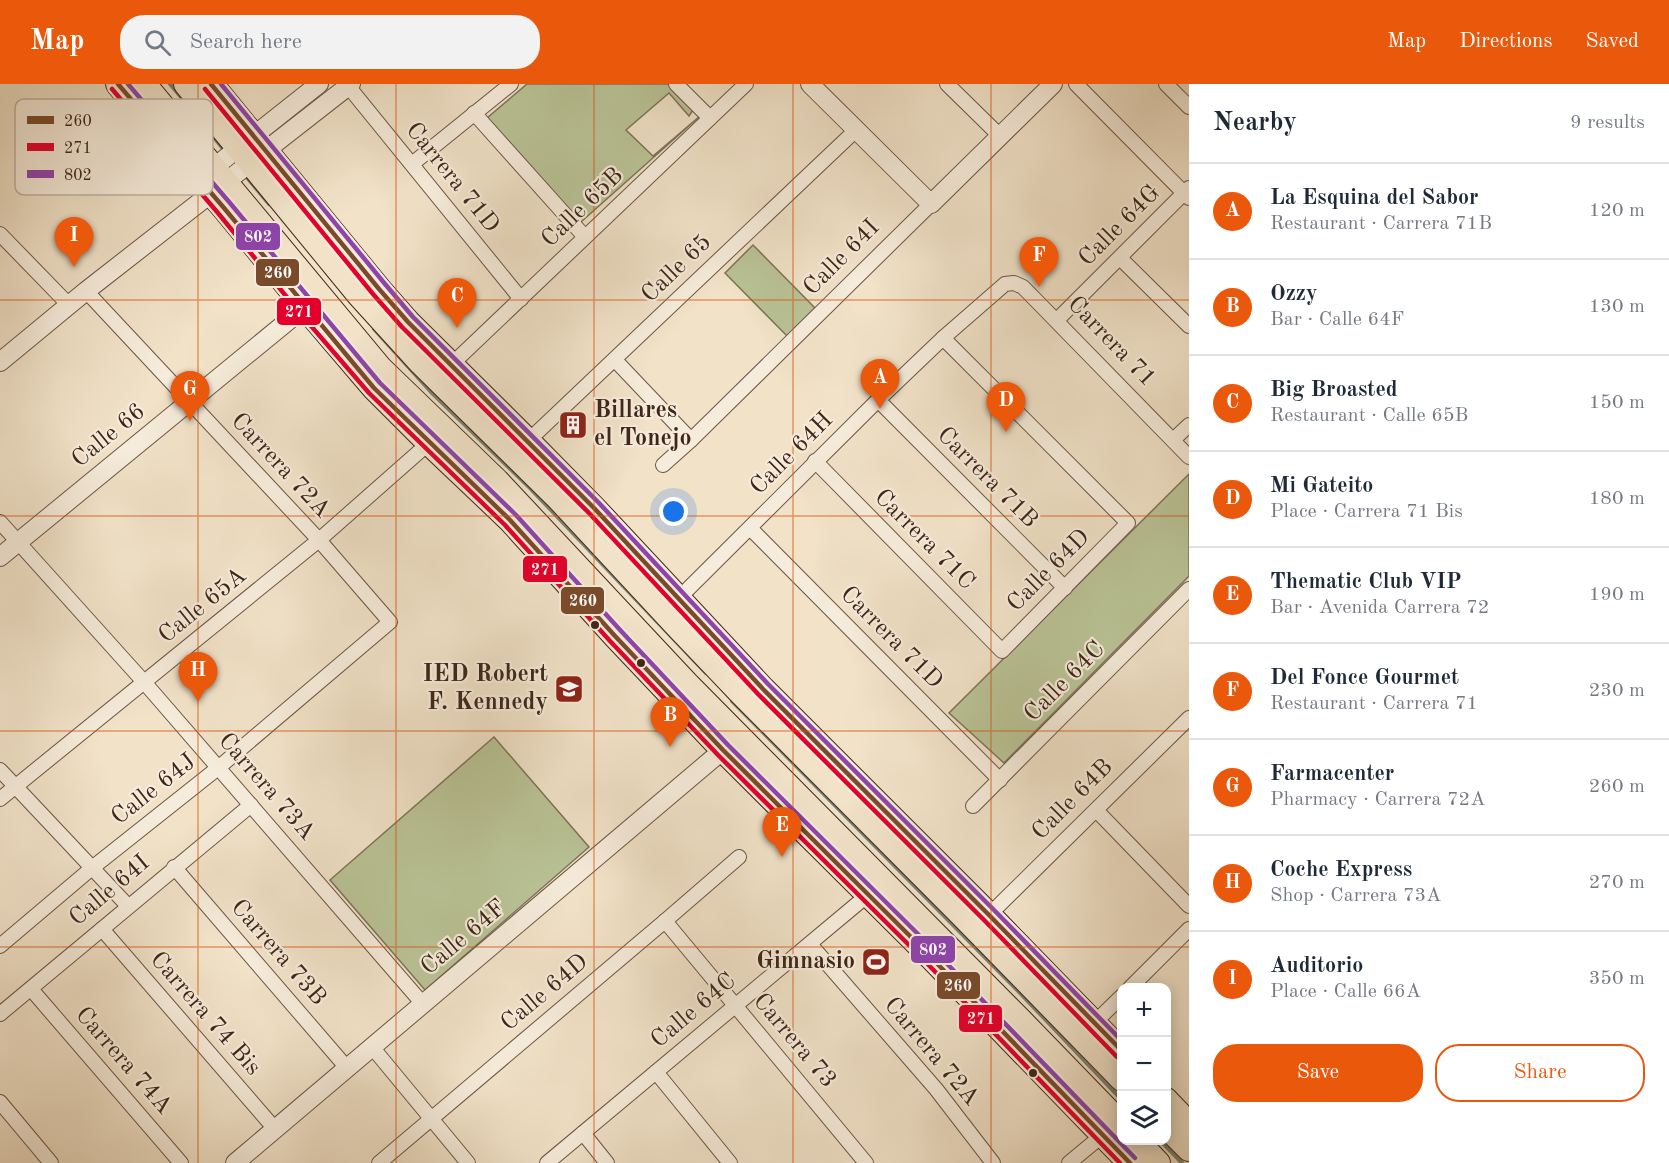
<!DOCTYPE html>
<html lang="en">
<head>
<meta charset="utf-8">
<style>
	body { margin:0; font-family:"Old Standard TT",serif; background:#f2f2f3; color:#1f2937 }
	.controls { position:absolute; right:18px; bottom:18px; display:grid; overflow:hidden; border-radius:12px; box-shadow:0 3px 15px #0003 }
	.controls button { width:54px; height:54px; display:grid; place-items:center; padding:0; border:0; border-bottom:2px solid #e0e1e3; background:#fff; color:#1f2937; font:30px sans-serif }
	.you { position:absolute; left:674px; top:428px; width:21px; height:21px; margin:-15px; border:4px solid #fff; border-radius:50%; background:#1a73e8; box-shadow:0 0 0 9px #1a73e833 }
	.badge { display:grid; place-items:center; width:39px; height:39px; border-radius:50%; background:#ea580c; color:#fff; font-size:20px; font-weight:700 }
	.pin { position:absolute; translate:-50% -50px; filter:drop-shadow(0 2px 3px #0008) }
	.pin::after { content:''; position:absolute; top:32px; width:21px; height:18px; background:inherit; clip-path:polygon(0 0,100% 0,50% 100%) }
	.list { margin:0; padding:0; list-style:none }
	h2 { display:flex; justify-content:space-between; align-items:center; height:78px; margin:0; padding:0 24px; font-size:26px }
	h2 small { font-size:20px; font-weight:400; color:#747a83 }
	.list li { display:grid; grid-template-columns:39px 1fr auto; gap:18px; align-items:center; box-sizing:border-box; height:96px; padding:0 24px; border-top:2px solid #e0e1e3 }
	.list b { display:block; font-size:22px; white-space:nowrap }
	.list p { margin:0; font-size:20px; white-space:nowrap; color:#747a83 }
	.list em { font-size:20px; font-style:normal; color:#747a83 }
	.actions { display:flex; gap:12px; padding:18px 24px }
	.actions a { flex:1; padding:14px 0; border:2px solid #ea580c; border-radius:24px; text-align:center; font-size:21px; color:#ea580c }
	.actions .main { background:#ea580c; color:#fff }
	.icon { flex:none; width:33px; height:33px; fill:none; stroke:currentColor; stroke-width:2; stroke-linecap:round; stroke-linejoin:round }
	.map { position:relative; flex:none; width:1189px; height:1079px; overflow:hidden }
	header { display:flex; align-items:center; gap:36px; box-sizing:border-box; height:84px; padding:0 30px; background:#ea580c; color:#fff }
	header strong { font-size:28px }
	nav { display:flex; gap:33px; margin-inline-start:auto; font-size:21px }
	.search { width:420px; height:54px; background:#f2f2f3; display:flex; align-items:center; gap:15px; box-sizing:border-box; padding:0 21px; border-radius:24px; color:#747a83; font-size:22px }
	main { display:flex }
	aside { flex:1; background:#fff }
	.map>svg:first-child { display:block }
	.green { fill:#b9c396; stroke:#7c7458; stroke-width:1.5 }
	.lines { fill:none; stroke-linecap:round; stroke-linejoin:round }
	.stream { stroke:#778273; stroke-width:4 }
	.minor-casing { stroke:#6c5546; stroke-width:16 }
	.tertiary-casing { stroke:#6c5546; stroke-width:20 }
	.trunk-casing { stroke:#3f261a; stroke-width:26 }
	.minor { stroke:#f6ecdb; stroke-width:14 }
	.tertiary { stroke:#f6ecdb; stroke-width:18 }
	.trunk { stroke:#f1e2c8; stroke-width:24 }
	.bus-1-casing { stroke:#f6ecdb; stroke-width:9 }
	.bus-2-casing { stroke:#f6ecdb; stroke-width:9 }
	.bus-3-casing { stroke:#f6ecdb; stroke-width:9 }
	.bus-1 { stroke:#7a4b2a; stroke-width:4.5 }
	.bus-2 { stroke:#e4002b; stroke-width:4.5 }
	.bus-3 { stroke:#8e44ad; stroke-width:4.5 }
	.grid { fill:none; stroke:#d7540d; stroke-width:1.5; stroke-opacity:0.55 }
	.bus-dot { fill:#3f261a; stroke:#f6ecdb; stroke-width:2 }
	.labels { text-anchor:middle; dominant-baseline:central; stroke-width:4.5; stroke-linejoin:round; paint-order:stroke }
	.street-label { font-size:24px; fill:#3f261a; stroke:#f6ecdb }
	.poi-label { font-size:24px; font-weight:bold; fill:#3f261a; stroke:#f6ecdb; text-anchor:end }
	.key { fill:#f6ecdb; stroke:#bfb1a1; stroke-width:1.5 }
	.key-label { font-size:16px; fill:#3f261a }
	.line-badge { stroke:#f6ecdb; stroke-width:2 }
	.badge-label { font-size:16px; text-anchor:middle; font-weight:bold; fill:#fff }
</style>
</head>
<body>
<header>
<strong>Map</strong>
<div class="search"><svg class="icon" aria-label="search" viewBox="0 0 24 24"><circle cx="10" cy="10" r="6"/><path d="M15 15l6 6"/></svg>Search here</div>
<nav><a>Map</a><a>Directions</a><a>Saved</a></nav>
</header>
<main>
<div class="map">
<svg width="1189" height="1079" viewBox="0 0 1189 1079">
	<rect width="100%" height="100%" fill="#f1e2c8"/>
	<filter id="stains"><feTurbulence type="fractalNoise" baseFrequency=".00333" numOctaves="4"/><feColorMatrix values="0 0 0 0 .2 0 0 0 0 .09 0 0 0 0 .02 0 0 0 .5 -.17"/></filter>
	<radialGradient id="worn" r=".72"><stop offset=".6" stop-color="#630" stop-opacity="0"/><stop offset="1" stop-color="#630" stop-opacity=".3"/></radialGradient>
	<g class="green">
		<path d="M527,0h145l23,23 -6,9 -20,-23 -43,37 27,26 47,-40 -128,114 -91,-107z"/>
		<path d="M753,161l62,63 -28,28 -62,-63z"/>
		<path d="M1189,390v102l-185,187 -55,-50z"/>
		<path d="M494,653l95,110 -164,143 -95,-110z"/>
	</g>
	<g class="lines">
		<g class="stream">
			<path d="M170,0l21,25"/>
			<path d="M197,33l28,34"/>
			<path d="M245,91l24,29"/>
			<path d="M374,245l57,63 99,96 176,185"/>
			<path d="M732,617l290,294 100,105"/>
			<path d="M1160,1056l22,23"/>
		</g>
		<g class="minor-casing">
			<g id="minor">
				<path d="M676,0l34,34"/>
				<path d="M947,0l53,52"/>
				<path d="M1076,0l113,114"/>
				<path d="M1166,0l23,23"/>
				<path d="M348,2l173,213"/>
				<path d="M474,29l111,124"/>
				<path d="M412,80l99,-80"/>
				<path d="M0,150l69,71"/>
				<path d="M1120,174l69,68"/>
				<path d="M1057,236l132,-132"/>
				<path d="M615,276l76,80"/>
				<path d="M451,281l295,-281"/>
				<path d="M878,316l187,188"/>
				<path d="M1173,356l16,-15"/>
				<path d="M528,357l328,-311"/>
				<path d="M815,377l187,190 126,-128 -185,-185"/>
				<path d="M663,381l28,-25 240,-236"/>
				<path d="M0,438l144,160 279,322"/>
				<path d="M750,444l250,252"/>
				<path d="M678,515l200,-199 65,-62 62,-54 9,-1 9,4 166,170"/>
				<path d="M0,686l128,136"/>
				<path d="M0,715l319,-259 110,-97"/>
				<path d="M973,722l216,-217"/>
				<path d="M1096,726l93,96"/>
				<path d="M174,783l173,201"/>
				<path d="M989,831l200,-197"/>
				<path d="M665,837l201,242"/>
				<path d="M102,845l173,200"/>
				<path d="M810,860l126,145 57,74"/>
				<path d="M0,862l92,-78 126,-100 172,-146 -71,-82 -233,-249"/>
				<path d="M1130,904l59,-59"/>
				<path d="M31,905l150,174"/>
				<path d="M0,930l251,-209"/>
				<path d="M1094,939l28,-27"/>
				<path d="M372,963l96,116"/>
				<path d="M656,988l74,91"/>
				<path d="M0,1018l51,61"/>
				<path d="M583,1049l24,30"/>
				<path d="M379,1079l286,-242 74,-64"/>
				<path d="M547,1079l322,-269"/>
				<path d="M1069,1079l35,-29"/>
			</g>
		</g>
		<g class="tertiary-casing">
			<g id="tertiary">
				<path d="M810,0l121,120 122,-120"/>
				<path d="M203,92l116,-92"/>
				<path d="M0,278l86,-71 265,-207"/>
				<path d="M0,473l305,-250"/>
				<path d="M235,1079l488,-413"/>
			</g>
		</g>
		<g class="trunk-casing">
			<g id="trunk">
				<path d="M118,0l106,124 81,99 69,81 55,55 81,77 105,116 108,114 200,199 207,214"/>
				<path d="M144,0l236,284 117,113 190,203 334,337 101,104"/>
				<path d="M186,0l173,211 61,67 139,137 119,128 60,63 223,224 161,165"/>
				<path d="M211,0l168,205 29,33 120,119 66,67 169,181 226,226 133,137"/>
				<path d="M1166,1016l23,24"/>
				<path d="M1166,1042l23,23"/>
				<path d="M1136,1056l22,23"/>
			</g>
		</g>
		<use href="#minor" class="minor"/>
		<use href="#tertiary" class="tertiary"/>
		<use href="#trunk" class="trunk"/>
		<g class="bus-1-casing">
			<g id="bus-1">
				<path d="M118,0l106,124 150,180 136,132 105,116 108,114 200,199 207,214"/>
				<path d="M211,0l168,205 29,33 186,186 169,181 226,226 133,136"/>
			</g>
		</g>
		<g class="bus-2-casing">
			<g id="bus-2">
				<path d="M112,5l106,124 81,99 70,81 136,132 105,116 108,114 200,199 202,209"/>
				<path d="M205,5l168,205 29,33 187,186 169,181 226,226 133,137"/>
			</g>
		</g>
		<g class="bus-3-casing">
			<g id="bus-3">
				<path d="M128,0l102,119 150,180 136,132 105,116 107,114 200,199 207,214"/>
				<path d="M221,0l164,200 28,33 186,186 169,181 226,226 128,131"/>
			</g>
		</g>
		<use href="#bus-1" class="bus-1"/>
		<use href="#bus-2" class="bus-2"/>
		<use href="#bus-3" class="bus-3"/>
	</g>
	<path class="grid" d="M198,0v1079M396,0v1079M594,0v1079M793,0v1079M991,0v1079M0,216h1189M0,432h1189M0,647h1189M0,863h1189"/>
	<defs>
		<g id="building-square" transform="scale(1.5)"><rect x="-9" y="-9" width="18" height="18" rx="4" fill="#8f2418" stroke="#f6ecdb"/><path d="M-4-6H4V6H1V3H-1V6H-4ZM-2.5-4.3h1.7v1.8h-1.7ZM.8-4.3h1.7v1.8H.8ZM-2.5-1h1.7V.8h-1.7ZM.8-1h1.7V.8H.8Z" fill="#fff"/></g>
		<g id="school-square" transform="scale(1.5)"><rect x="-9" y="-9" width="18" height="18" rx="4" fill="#8f2418" stroke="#f6ecdb"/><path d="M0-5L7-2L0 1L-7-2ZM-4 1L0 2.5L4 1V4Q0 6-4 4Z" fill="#fff"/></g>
		<g id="stadium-square" transform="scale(1.5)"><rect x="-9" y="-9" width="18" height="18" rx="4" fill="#8f2418" stroke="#f6ecdb"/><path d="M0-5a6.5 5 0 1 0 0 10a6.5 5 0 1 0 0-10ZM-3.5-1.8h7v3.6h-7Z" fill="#fff"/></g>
	</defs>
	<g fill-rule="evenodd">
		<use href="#building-square" x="573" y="341"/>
		<use href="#school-square" x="569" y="605"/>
		<use href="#stadium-square" x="876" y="878"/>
	</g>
	<g class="bus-dot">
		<circle cx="595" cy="541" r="5"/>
		<circle cx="641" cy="579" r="5"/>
		<circle cx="1033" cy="989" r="5"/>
	</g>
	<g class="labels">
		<g class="street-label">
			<text transform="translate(452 94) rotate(51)">Carrera 71D</text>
			<text transform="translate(583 124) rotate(-44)">Calle 65B</text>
			<text transform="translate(1120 142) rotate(-45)">Calle 64G</text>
			<text transform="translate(842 174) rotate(-45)">Calle 64I</text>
			<text transform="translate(677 185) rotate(-44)">Calle 65</text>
			<text transform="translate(1111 258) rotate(46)">Carrera 71</text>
			<text transform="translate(109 352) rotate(-39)">Calle 66</text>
			<text transform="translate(792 370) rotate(-45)">Calle 64H</text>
			<text transform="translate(280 382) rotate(47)">Carrera 72A</text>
			<text transform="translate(987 394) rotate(45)">Carrera 71B</text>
			<text transform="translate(924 456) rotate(45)">Carrera 71C</text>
			<text transform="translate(1049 487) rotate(-45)">Calle 64D</text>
			<text transform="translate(203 522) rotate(-39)">Calle 65A</text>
			<text transform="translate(891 554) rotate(45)">Carrera 71D</text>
			<text transform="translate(1065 598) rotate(-45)">Calle 64C</text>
			<text transform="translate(266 703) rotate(49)">Carrera 73A</text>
			<text transform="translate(154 706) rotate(-38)">Calle 64J</text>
			<text transform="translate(1073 716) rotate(-45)">Calle 64B</text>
			<text transform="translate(110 807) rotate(-40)">Calle 64I</text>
			<text transform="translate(464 854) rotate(-40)">Calle 64F</text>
			<text transform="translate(278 869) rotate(49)">Carrera 73B</text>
			<text transform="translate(545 909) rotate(-40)">Calle 64D</text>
			<text transform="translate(694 927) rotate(-40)">Calle 64C</text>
			<text transform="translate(205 930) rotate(49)">Carrera 74 Bis</text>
			<text transform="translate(794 957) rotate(50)">Carrera 73</text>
			<text transform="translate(931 968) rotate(50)">Carrera 72A</text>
			<text transform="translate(123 977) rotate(49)">Carrera 74A</text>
		</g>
		<g class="poi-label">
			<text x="594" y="327" text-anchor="start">Billares<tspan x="594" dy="28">el Tonejo</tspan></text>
			<text x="548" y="591">IED Robert<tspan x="548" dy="28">F. Kennedy</tspan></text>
			<text x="855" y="878">Gimnasio</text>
		</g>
	</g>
	<rect x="15" y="15" width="198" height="96" rx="9" class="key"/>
	<rect x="27" y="32" width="27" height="8" fill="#7a4b2a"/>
	<rect x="27" y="59" width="27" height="8" fill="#e4002b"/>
	<rect x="27" y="86" width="27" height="8" fill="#8e44ad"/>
	<g class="key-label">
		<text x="64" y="42">260</text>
		<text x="64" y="69">271</text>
		<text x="64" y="96">802</text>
	</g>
	<g class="line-badge">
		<rect x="235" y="138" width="46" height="29" rx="6" fill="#8e44ad"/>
		<rect x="255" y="174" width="45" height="29" rx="6" fill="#7a4b2a"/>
		<rect x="276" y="213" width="46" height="29" rx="6" fill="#e4002b"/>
		<rect x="522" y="471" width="46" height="28" rx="6" fill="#e4002b"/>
		<rect x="560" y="502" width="45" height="29" rx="6" fill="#7a4b2a"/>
		<rect x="910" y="851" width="46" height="29" rx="6" fill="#8e44ad"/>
		<rect x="936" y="887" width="45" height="29" rx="6" fill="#7a4b2a"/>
		<rect x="958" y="920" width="45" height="29" rx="6" fill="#e4002b"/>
	</g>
	<g class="badge-label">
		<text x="258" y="158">802</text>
		<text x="278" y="194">260</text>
		<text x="299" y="233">271</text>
		<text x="545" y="491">271</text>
		<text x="583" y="522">260</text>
		<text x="933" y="871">802</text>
		<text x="958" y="907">260</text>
		<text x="981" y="940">271</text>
	</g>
	<rect width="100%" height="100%" filter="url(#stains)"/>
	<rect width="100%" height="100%" fill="url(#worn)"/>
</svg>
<div class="controls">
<button>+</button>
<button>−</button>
<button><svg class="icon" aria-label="layers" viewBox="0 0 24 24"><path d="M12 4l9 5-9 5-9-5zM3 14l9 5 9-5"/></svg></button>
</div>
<div class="you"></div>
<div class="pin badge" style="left:880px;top:325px">A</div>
<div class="pin badge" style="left:670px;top:663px">B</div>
<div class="pin badge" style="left:457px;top:244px">C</div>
<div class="pin badge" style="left:1006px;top:348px">D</div>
<div class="pin badge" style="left:782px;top:773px">E</div>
<div class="pin badge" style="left:1039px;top:203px">F</div>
<div class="pin badge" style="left:190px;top:337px">G</div>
<div class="pin badge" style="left:198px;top:618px">H</div>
<div class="pin badge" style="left:74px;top:183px">I</div>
</div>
<aside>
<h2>Nearby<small>9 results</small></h2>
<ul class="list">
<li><span class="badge">A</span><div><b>La Esquina del Sabor</b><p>Restaurant · Carrera 71B</p></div><em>120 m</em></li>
<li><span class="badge">B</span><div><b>Ozzy</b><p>Bar · Calle 64F</p></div><em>130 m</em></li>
<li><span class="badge">C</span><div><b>Big Broasted</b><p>Restaurant · Calle 65B</p></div><em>150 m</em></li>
<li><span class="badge">D</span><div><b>Mi Gateito</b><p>Place · Carrera 71 Bis</p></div><em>180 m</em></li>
<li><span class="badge">E</span><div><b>Thematic Club VIP</b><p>Bar · Avenida Carrera 72</p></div><em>190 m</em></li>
<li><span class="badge">F</span><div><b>Del Fonce Gourmet</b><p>Restaurant · Carrera 71</p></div><em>230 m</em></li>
<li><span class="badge">G</span><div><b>Farmacenter</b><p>Pharmacy · Carrera 72A</p></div><em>260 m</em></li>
<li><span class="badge">H</span><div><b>Coche Express</b><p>Shop · Carrera 73A</p></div><em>270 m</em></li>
<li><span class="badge">I</span><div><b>Auditorio</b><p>Place · Calle 66A</p></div><em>350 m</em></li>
</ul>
<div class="actions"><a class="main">Save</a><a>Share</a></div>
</aside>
</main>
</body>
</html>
